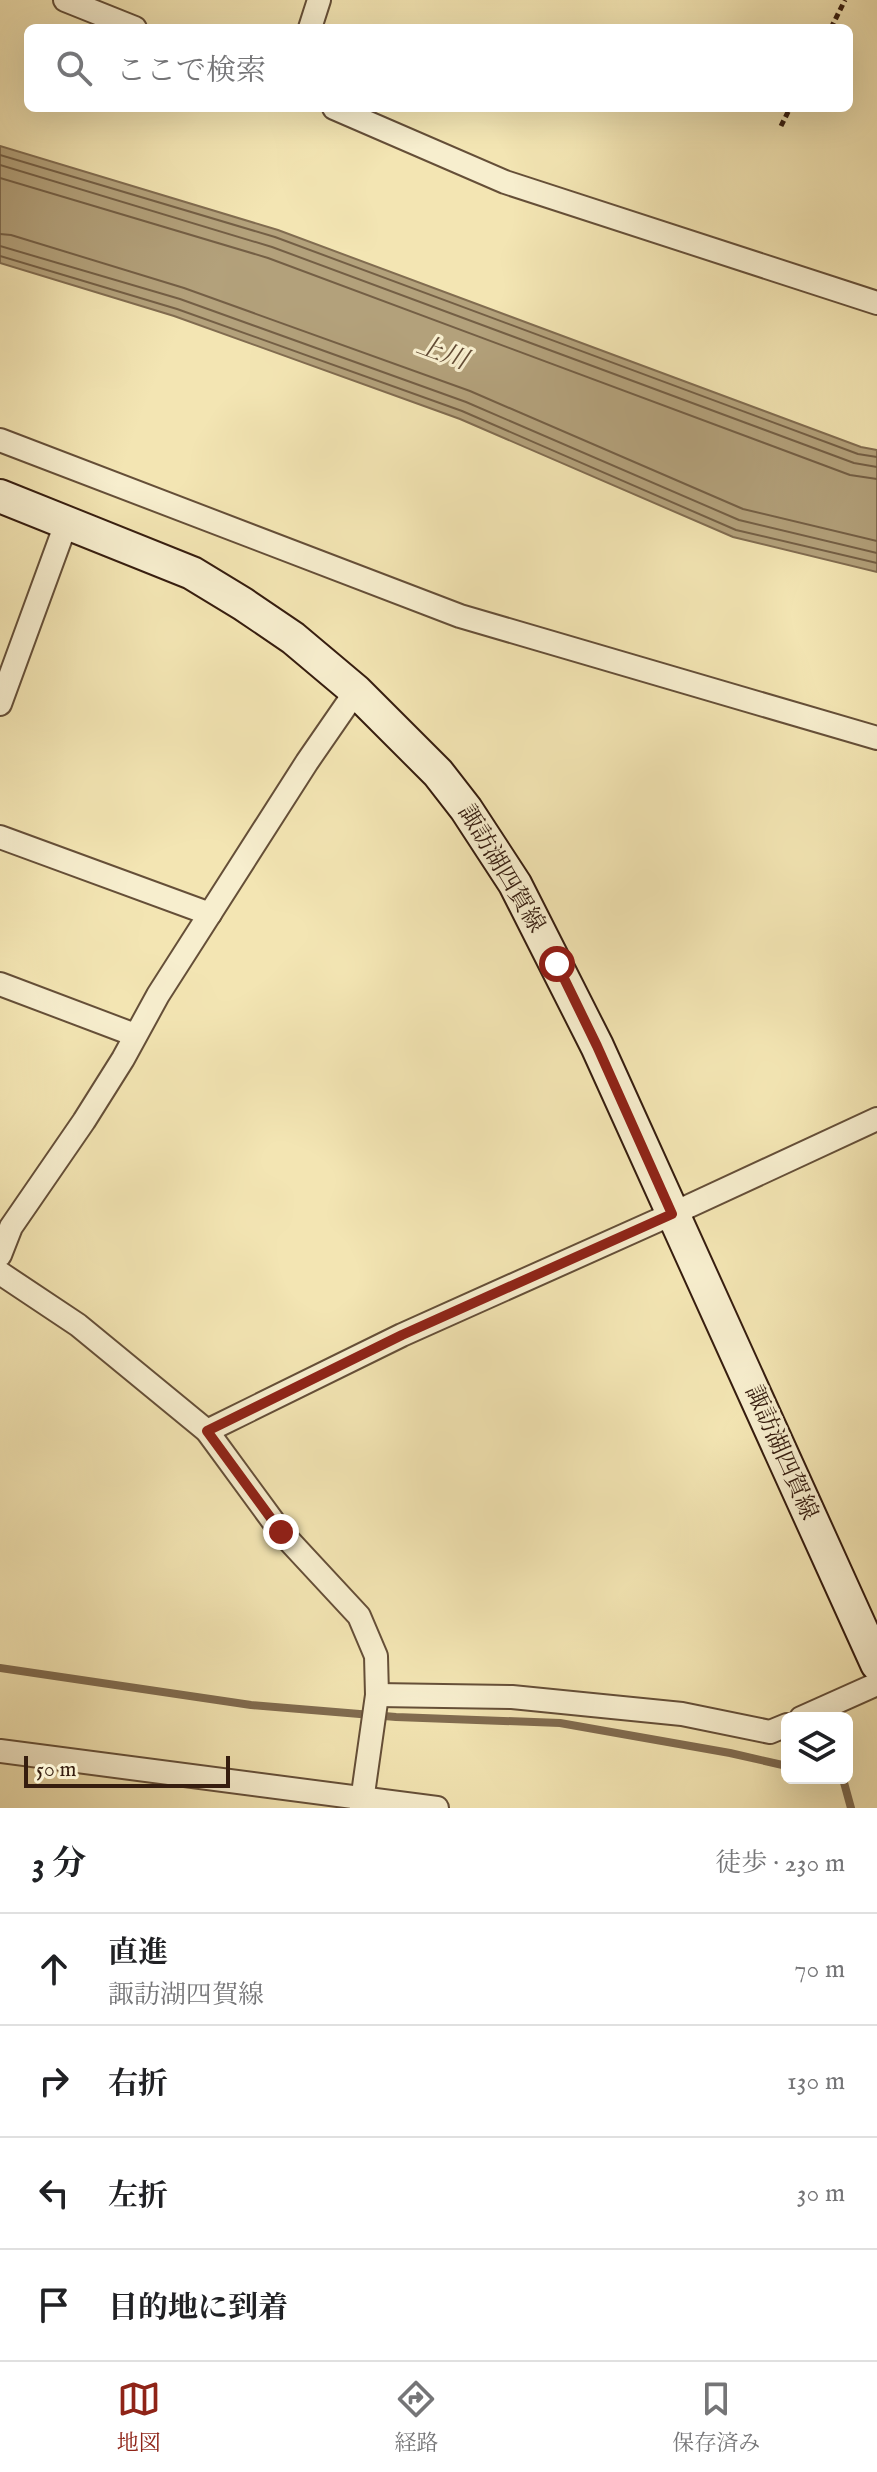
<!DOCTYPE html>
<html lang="ja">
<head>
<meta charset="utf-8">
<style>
	body { margin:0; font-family:"IM FELL English","Noto Serif JP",serif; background:#f2f2f2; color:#202124 }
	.controls { position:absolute; right:24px; bottom:24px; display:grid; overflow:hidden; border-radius:12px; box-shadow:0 8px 32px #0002 }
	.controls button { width:72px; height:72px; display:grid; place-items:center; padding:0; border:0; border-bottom:2px solid #e0e0e0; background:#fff; color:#202124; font:40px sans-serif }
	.scale { position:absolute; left:24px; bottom:20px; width:206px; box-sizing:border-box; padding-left:8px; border:4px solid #361d0f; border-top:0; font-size:22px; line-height:28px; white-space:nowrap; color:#361d0f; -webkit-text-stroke:6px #f7eece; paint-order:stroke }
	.stop { position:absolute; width:24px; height:24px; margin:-18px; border:6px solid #8f2418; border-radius:50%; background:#fff }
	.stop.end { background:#8f2418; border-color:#fff; box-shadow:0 2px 8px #0008 }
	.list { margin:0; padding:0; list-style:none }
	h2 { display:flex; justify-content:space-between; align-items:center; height:104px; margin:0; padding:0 32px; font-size:34px }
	h2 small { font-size:26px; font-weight:400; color:#757577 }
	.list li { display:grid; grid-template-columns:52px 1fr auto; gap:24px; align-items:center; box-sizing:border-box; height:112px; padding:0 32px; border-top:2px solid #e0e0e0 }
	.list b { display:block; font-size:30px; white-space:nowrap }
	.list p { margin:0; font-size:26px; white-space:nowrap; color:#757577 }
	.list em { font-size:26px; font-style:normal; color:#757577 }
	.icon { flex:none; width:44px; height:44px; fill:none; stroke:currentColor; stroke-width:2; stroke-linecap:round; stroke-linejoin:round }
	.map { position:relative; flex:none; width:877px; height:1808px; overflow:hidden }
	.search { position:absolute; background:#fff; box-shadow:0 8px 32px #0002; left:24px; right:24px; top:24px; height:88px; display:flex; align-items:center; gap:20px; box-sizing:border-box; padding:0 28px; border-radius:12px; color:#757577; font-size:30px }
	.sheet { height:552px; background:#fff }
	nav { display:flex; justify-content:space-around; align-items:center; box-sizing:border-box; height:112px; border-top:2px solid #e0e0e0; background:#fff; font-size:22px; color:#757577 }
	nav a { display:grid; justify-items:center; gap:4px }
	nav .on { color:#8f2418 }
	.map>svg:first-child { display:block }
	.water { fill:#b3a17b; stroke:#816c50; stroke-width:2 }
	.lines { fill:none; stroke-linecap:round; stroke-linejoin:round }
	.shore { stroke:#745f45; stroke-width:2 }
	.stream { stroke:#816c50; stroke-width:8 }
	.street-casing { stroke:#654f38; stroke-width:26 }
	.secondary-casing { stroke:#361d0f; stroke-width:36 }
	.path { stroke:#361d0f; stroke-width:5; stroke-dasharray:6 4; stroke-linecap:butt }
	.street { stroke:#f7eece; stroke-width:22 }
	.secondary { stroke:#f7eece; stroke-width:32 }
	.route { stroke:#8f2418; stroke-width:10 }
	.labels { text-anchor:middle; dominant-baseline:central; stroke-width:6; stroke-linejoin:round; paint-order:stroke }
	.street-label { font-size:24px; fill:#361d0f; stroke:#f7eece }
	.water-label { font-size:26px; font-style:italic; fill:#624b35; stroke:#f7eece }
</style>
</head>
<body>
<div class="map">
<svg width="877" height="1808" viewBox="0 0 877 1808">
	<rect width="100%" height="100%" fill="#f3e5b3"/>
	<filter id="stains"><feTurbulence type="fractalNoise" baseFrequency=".0025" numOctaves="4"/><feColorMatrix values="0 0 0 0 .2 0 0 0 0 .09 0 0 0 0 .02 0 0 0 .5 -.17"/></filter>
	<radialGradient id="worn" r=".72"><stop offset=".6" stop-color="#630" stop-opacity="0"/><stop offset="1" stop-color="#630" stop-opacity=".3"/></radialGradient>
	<path class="water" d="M0,146l278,84 583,217 16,3v122l-144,-35 -273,-118 -286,-103 -174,-53z"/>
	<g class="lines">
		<g class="shore">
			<path d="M0,155l275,82 583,217 19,3"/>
			<path d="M0,165l272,82 582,216 23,4"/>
			<path d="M0,178l268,80 582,217 27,4"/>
			<path d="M0,234l11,1 173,53 286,103 273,118 134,32"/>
			<path d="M0,246l180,53 286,103 273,118 138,33"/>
			<path d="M0,256l177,53 285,102 274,119 141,33"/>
		</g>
		<g class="stream">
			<path d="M0,1668l251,37 145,12 164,6 170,30 57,13"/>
			<path d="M839,1778l4,1 8,29"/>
		</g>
		<g class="street-casing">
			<g id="street">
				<path d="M65,0l70,28"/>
				<path d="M310,28l9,-28"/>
				<path d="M334,108l171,74 372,121"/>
				<path d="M0,440l460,176 417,122"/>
				<path d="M0,704l67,-183"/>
				<path d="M0,837l210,77"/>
				<path d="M0,984l135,51"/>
				<path d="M0,1255l11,-28 73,-106 39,-62 35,-64 149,-233 49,-71"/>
				<path d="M0,1273l78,52 129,106 74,101 78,84 17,40 1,39 -16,113"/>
				<path d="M207,1431l195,-96 270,-121 205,-95"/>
				<path d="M377,1695l135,2 170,17 88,18 17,-7"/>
				<path d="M801,1718l76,-34"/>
				<path d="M0,1751l437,57"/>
			</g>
		</g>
		<g class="secondary-casing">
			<path id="secondary" d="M0,496l192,77 51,31 50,34 63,53 82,82 28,36 49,75 82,162 280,618"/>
		</g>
		<g class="path">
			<path d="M831,28l14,-28"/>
			<path d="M781,126l9,-18"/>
		</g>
		<use href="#street" class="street"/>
		<use href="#secondary" class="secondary"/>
	</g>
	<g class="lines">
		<path class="route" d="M281,1532l-74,-101 195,-96 270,-121 -75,-168 -40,-82"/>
	</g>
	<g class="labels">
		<g class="street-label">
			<text transform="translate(501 869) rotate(59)">諏訪湖四賀線</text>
			<text transform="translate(781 1453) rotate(66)">諏訪湖四賀線</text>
		</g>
		<g class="water-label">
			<text transform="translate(442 353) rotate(20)">上川</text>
		</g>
	</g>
	<rect width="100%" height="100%" filter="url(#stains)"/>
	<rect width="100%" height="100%" fill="url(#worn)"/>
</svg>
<div class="controls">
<button><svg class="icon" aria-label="layers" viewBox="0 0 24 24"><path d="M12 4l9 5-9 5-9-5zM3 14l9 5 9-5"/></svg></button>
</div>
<div class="scale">50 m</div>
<div class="stop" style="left:557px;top:964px"></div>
<div class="stop end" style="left:281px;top:1532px"></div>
<div class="search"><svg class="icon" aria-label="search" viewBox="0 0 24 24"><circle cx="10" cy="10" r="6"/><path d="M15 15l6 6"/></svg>ここで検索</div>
</div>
<section class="sheet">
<h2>3 分<small>徒歩 · 230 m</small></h2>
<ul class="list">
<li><svg class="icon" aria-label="ahead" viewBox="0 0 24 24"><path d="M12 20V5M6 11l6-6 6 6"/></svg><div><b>直進</b><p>諏訪湖四賀線</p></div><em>70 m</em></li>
<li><svg class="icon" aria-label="right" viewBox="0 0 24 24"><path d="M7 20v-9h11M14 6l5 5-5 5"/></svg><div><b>右折</b></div><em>130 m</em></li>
<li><svg class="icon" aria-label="left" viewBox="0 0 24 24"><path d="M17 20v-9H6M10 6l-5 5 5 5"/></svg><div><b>左折</b></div><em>30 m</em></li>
<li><svg class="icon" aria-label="arrive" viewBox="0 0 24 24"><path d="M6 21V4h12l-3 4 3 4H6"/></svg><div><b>目的地に到着</b></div></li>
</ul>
</section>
<nav>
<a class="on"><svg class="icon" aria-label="map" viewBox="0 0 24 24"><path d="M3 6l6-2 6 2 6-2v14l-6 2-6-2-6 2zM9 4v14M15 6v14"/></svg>地図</a>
<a><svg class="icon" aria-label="directions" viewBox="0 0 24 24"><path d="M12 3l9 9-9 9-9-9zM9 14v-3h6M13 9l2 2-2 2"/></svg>経路</a>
<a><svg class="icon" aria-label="saved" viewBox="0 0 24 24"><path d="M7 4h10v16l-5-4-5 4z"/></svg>保存済み</a>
</nav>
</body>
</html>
